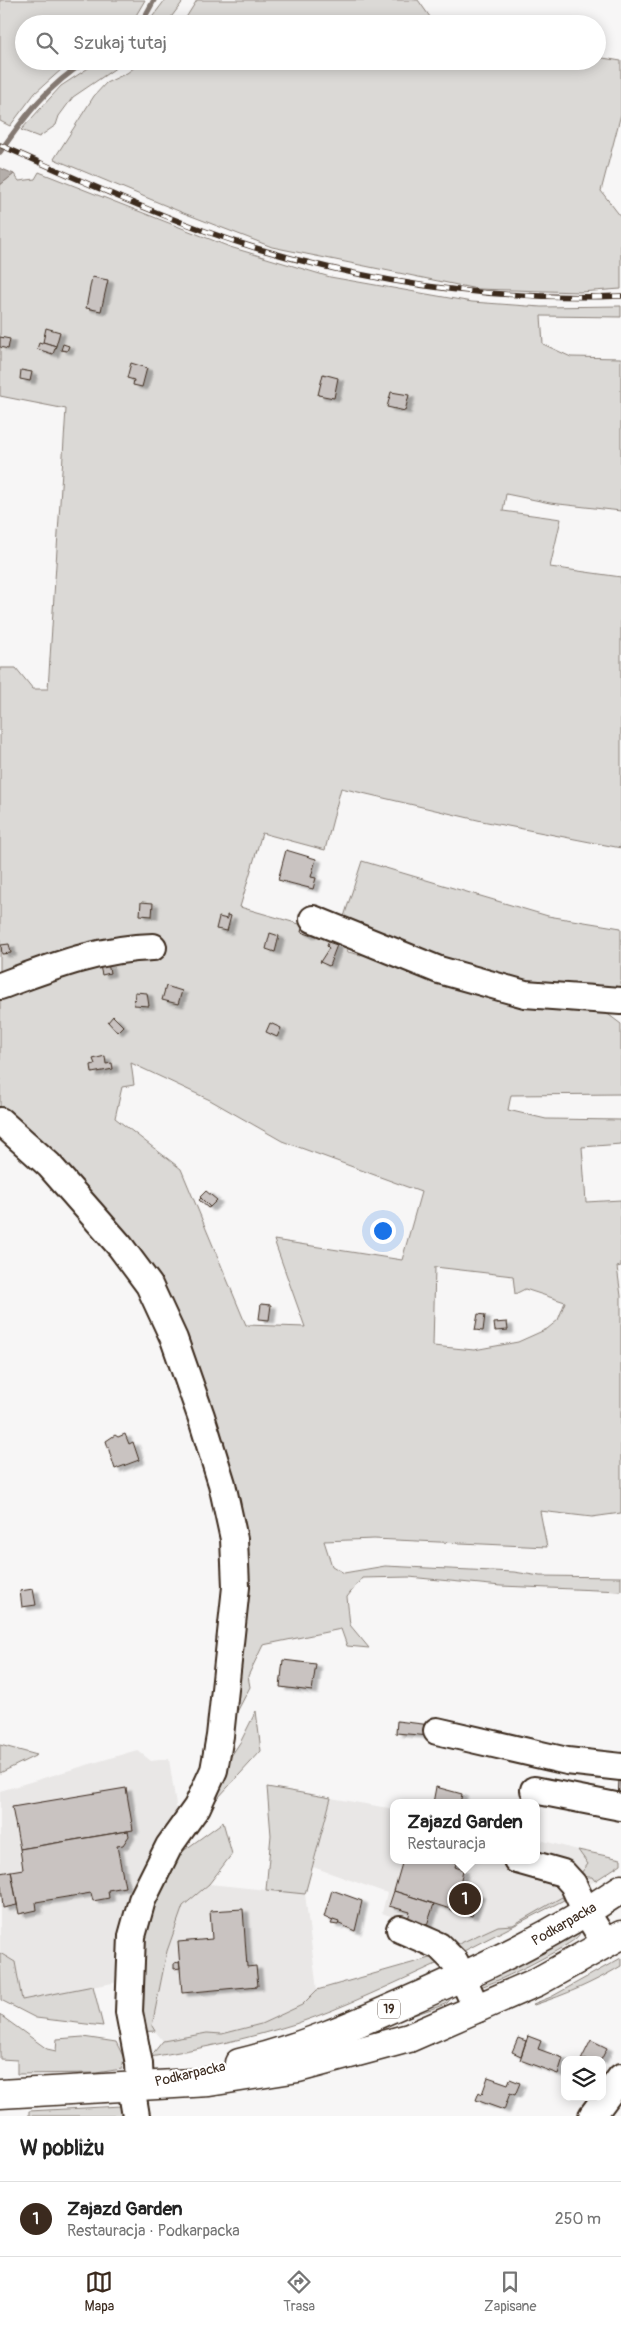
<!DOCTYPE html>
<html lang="pl">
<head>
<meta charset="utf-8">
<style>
	body { margin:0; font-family:Pangolin,sans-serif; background:#f2f2f2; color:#222 }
	.controls { position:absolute; right:15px; bottom:15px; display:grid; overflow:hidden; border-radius:10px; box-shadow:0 2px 12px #0003 }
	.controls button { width:45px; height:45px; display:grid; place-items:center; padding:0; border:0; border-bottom:1px solid #e0e0e0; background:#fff; color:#222; font:25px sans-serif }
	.you { position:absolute; left:382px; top:1230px; width:18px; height:18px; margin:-12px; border:4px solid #fff; border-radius:50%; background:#1a73e8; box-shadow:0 0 0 8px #1a73e833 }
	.badge { display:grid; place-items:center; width:32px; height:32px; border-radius:50%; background:#3b2a1e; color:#fff; font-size:16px; font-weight:700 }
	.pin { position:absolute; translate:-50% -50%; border:2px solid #fff; box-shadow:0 1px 5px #0006 }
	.popup { position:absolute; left:390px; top:1799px; width:150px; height:65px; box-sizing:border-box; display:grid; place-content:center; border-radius:10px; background:#fff; filter:drop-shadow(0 1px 4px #0005); font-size:16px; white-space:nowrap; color:#767676 }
	.popup b { font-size:19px; color:#222 }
	.popup::after { content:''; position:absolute; left:50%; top:100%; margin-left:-10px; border:10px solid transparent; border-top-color:#fff }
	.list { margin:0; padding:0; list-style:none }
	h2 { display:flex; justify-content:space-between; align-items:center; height:65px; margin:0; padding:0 20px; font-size:21px }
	h2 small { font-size:16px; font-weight:400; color:#767676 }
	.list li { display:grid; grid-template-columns:32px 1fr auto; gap:15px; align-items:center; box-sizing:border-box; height:75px; padding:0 20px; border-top:1px solid #e0e0e0 }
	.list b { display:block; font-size:19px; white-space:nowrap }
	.list p { margin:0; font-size:16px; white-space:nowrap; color:#767676 }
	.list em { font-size:16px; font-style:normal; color:#767676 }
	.icon { flex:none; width:28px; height:28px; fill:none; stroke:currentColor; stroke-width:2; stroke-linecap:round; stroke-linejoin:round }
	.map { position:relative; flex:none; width:621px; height:2116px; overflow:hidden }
	.search { position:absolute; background:#fff; box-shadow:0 2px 12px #0003; left:15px; right:15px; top:15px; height:55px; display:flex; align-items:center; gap:12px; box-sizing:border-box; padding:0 18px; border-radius:28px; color:#767676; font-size:19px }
	.sheet { height:140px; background:#fff }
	nav { display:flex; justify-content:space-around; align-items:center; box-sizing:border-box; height:70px; border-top:1px solid #e0e0e0; background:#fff; font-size:14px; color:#767676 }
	nav a { display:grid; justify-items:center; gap:2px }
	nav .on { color:#3b2a1e }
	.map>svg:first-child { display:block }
	.built { fill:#e9e7e6 }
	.green { fill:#dbd9d6; stroke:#8b827a; fill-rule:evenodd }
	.water { fill:#b4aeaa; stroke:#847972 }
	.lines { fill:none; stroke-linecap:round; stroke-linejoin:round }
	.stream { stroke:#847972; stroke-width:5.5 }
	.building { fill:#c9c3c1; stroke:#3b2a1e; filter:url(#shadow) }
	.minor-casing { stroke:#3b2a1e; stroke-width:30 }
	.highway-casing { stroke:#3b2a1e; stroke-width:31 }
	.minor { stroke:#fff; stroke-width:26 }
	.highway { stroke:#fff; stroke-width:28 }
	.rail-casing { stroke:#3b2a1e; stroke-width:5.5 }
	.rail { stroke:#fff; stroke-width:4; stroke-dasharray:11; stroke-linecap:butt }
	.labels { text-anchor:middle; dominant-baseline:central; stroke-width:4.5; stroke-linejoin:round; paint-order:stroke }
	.shield { fill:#fff; stroke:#766a62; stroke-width:1 }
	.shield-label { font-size:12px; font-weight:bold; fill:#3b2a1e }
	.street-label { font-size:14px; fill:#3b2a1e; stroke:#fff }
</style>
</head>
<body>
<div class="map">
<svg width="621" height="2116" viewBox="0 0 621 2116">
	<defs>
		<filter id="shadow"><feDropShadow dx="5.5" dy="3" stdDeviation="1" flood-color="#0004"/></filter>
	</defs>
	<rect width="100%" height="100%" fill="#f7f6f6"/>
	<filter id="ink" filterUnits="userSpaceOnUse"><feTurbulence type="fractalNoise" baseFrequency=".02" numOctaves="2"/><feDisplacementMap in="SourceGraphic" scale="10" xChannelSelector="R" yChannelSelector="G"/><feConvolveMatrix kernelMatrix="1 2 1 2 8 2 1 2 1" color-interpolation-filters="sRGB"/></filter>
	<g filter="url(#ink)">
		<g class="built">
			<path d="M137,1750l14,11 18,-2 9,59 -60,164 -96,18 -7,-38 -15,-9v-162z"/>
			<path d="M331,1798l63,11v51h142v-21l42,11 10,14 -5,14 9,-1 3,4 -82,44 -15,2 -46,20 -10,-12 -60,-22 5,-20 -74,-26z"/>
			<path d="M209,1884l96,10 12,96 -15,15 -41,19 -39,10 -15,-1 -44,8 -11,-14 15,-76 16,-45z"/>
		</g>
		<g class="green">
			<path d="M0,0h145l-14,24h-107v37h47l-36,32 -25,33 -10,-5z"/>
			<path d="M165,0h19l-18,24h-19z"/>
			<path d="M197,0h221l17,24h-253z"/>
			<path d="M597,57l24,4v53l-20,77 20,26v72l-41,3 -103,-3 -205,-42 -91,-35 -127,-53 40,-63 12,-13 21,-10 16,-12h454z"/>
			<path d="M99,61h27l-53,36 -14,19 -3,9 -17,12 -18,-7 40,-44z"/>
			<path d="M39,172l191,75 100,30 142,25 69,5 80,-1v11l-80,-1 2,28 28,13 50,1v153l-71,-8 -44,-9 -3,17 58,8 -11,48 71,10v271l-139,-27 -141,-33 -16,62 -63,-17 -22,74 101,29 7,16 13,3 4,-3 240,60 16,12v70l-110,1 -3,15 38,9 75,1v24l-39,3 4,55 35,-2v66l-4,1 4,29v217l-29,4 -52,-6 7,36 -173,-8 -50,2 8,25 12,7 41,-7 129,6 26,4 81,1v14l-120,-5 -92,-9 -47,1 -15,19 3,28 19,23 -22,-2 -6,-17 -78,16 -15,31 2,11 -25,48 17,-104 -60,-289 -182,-229v-445h16l17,21h15l18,-280 -66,-13v-211l14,-11 5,7 16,-2zM131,1063l79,37 72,41 139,51 -19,68 -128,-20 31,87 -59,-2 -65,-156 -66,-51 7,-31 12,-2zM435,1267l78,9 2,18 10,-5 40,13 -7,18 -11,9 -29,13 -44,8 -41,-4z"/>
			<path d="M362,861l186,55 73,12v68l-120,-17 -159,-56z"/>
			<path d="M256,1711l5,40 -55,60 6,-26 29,-44z"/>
			<path d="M0,1745l37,10 -37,18z"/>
			<path d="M267,1787l64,11 -26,96 -39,-4 5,-55z"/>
			<path d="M223,1822l9,32 -23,30 -26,22 -16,45 -15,75 3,5 -17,1 6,-118 31,-57z"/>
			<path d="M578,1850l43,9v5l-26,17 -3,-4h-14l10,-13z"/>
			<path d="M562,1897l2,3 -106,54 -6,-7 46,-21 15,-1z"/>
			<path d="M581,1930c-1,4 -3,7 -6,9 -10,9 -89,50 -98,48v-10z"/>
			<path d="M0,1953l15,9 7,38 71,-14 10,40 -67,-8 -35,-18z"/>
			<path d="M440,1955l5,5c-49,22 -99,47 -150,64 -48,15 -96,25 -145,33l13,-16 44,-8 15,1 39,-10 41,-19 15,-15z"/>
			<path d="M621,1958v8c-30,18 -54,28 -87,39l-1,-1 18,-7z"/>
			<path d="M454,1995l-7,8 -7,3 -84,29z"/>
			<path d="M0,2015l47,34 9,2 1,-12 26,-2 33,5 8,16 -2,11 -26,4 -79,1v-14l-17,-1z"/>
			<path d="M121,2106l3,10h-95v-5z"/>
		</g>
		<path class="water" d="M0,168l14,6 -14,11z"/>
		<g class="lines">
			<g class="stream">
				<path d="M141,24l13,-24"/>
				<path d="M0,152c25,-36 49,-68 87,-91"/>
			</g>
		</g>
		<g class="building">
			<path d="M92,277l16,3 -7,31 -15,-3z"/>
			<path d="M46,328l14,4 -4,14 -13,-4z"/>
			<path d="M0,337l10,2 -2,10 -8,-2z"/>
			<path d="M43,342l13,4 -3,8 -16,-5 2,-6 3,1z"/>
			<path d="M63,344l6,2 -2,5 -6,-1z"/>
			<path d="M131,363l16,5 -5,19 -9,-2 1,-5 -7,-2z"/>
			<path d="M21,370l11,2 -2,9 -10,-2z"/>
			<path d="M323,374l15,4 -4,20 -16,-3z"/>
			<path d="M391,392l18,3 -4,16 -18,-4z"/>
			<path d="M286,850l30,9 -5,18 5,1 -3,11 -35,-9z"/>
			<path d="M141,902l12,1 -1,13 -12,-1z"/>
			<path d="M227,915l4,1 -4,15 -11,-2 3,-12 8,2z"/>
			<path d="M303,925l9,3 -2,7 -9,-3z"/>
			<path d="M270,933l9,3 -4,16 -9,-3z"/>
			<path d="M328,942l9,3 -8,21 -9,-4 9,-14 -2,-2z"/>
			<path d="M9,944l2,9 -9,1 -1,-9z"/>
			<path d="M108,964l2,9 -8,2 -2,-9z"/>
			<path d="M166,986l16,5 -4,13 -16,-4z"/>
			<path d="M135,992l12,1 2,13 -15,-1z"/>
			<path d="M113,1016l10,10 -6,6 -9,-10z"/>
			<path d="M270,1023l11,5 -4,9 -11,-5z"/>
			<path d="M105,1056l1,8 6,-1 1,6 -21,4 -1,-8 4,-1 -2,-5z"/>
			<path d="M206,1191l11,9 -7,7 -10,-10z"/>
			<path d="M201,1198l9,9 -2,1 -9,-8z"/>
			<path d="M261,1304l10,1 -2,15 -10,-1z"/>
			<path d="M478,1314l7,1 -2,16 -8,-1z"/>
			<path d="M507,1322l1,8 -13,1 -1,-8z"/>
			<path d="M125,1434l4,10 4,-2 6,18 -24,9 -9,-28 9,-6 3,2z"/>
			<path d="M33,1589l3,16 -14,2 -2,-16z"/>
			<path d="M283,1660l33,4 -4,27 -32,-4z"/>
			<path d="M397,1721l34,4 -1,11 -34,-3z"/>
			<path d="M619,1778h2v25h-3z"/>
			<path d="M436,1787l26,7 -2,9h-27z"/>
			<path d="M126,1788l7,42 -113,19 -8,-42z"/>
			<path d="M128,1831l1,5 -6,9 -6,1 8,41 -17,3 1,8 -16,3 -2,-8 -55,9 1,8 -18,4 -8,-43 12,-2 -3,-20z"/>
			<path d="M403,1860h58h-4l-2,7 8,3 -4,18 20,6 -7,22 -78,-25z"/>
			<path d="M11,1871l6,34 -14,3 -3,-35z"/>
			<path d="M332,1890l30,11 -7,30 -31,-14z"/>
			<path d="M394,1891l40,13 -7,21 -19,-6 2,-7 -21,-6z"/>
			<path d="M243,1909l4,58 9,-1 2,20 -76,7 -4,-51 34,-3 -2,-28z"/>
			<path d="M333,1920l6,2 -1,3 -7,-1z"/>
			<path d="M179,1962l1,6 -6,1v-6z"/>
			<path d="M528,2036l13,5 -3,8 25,9 -5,16 -38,-14z"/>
			<path d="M518,2038l8,3 -5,15 -9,-4z"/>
			<path d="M591,2040l16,8 -6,12h-20z"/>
			<path d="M488,2077l20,7 2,-5 10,4 -5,12 -5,-2 -6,17 -28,-10 3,-8 3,2z"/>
		</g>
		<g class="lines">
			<g class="minor-casing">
				<g id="minor">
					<path d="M313,919l126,51 86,24 96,7"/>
					<path d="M0,986c49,-18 100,-38 153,-39"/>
					<path d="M0,1121l49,44 71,81 29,39 25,54 27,77 21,68 12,55 2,48 -16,149 -6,34 -17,37 -28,39 -27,54 -10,36 -3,76 10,52 1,21"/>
					<path d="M437,1731l130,30 54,6"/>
					<path d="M534,1790l87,17"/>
					<path d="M517,1860l46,13 10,11 13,28 20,32"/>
					<path d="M400,1929l39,17 16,16 22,47"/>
					<path d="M131,2086l5,30"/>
					<path d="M592,2116l29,-39"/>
				</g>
			</g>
			<g class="highway-casing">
				<g id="highway">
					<path d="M239,2063c59,-14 115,-38 171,-63 73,-32 145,-66 211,-111"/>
					<path d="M0,2094l209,-12 89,-14 111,-30 128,-56 84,-47"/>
				</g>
			</g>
			<use href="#minor" class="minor"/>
			<use href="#highway" class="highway"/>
			<g class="rail-casing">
				<path id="rail" d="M0,145c85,37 170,77 259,104 118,35 240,52 362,47"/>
			</g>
			<use href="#rail" class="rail"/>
		</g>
	</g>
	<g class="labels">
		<rect class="shield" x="378" y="1999.5" width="22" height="19" rx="4"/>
		<g class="shield-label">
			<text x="389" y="2009">19</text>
		</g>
		<g class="street-label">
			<text transform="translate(564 1924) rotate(-30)">Podkarpacka</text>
			<text transform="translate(190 2074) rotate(-13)">Podkarpacka</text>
		</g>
	</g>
</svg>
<div class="controls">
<button><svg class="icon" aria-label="layers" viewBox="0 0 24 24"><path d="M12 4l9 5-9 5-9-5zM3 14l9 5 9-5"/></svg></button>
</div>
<div class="you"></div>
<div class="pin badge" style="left:465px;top:1899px">1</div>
<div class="popup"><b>Zajazd Garden</b>Restauracja</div>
<div class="search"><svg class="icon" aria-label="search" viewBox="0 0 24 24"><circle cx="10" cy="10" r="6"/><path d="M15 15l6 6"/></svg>Szukaj tutaj</div>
</div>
<section class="sheet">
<h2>W pobliżu<small></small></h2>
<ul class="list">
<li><span class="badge">1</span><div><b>Zajazd Garden</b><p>Restauracja · Podkarpacka</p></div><em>250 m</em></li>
</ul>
</section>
<nav>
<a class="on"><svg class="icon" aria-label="map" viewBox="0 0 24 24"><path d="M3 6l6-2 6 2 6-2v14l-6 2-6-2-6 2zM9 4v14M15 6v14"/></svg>Mapa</a>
<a><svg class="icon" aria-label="directions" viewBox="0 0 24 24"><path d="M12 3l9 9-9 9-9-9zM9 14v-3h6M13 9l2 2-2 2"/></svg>Trasa</a>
<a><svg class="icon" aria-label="saved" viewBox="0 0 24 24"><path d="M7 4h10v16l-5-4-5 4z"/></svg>Zapisane</a>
</nav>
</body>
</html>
